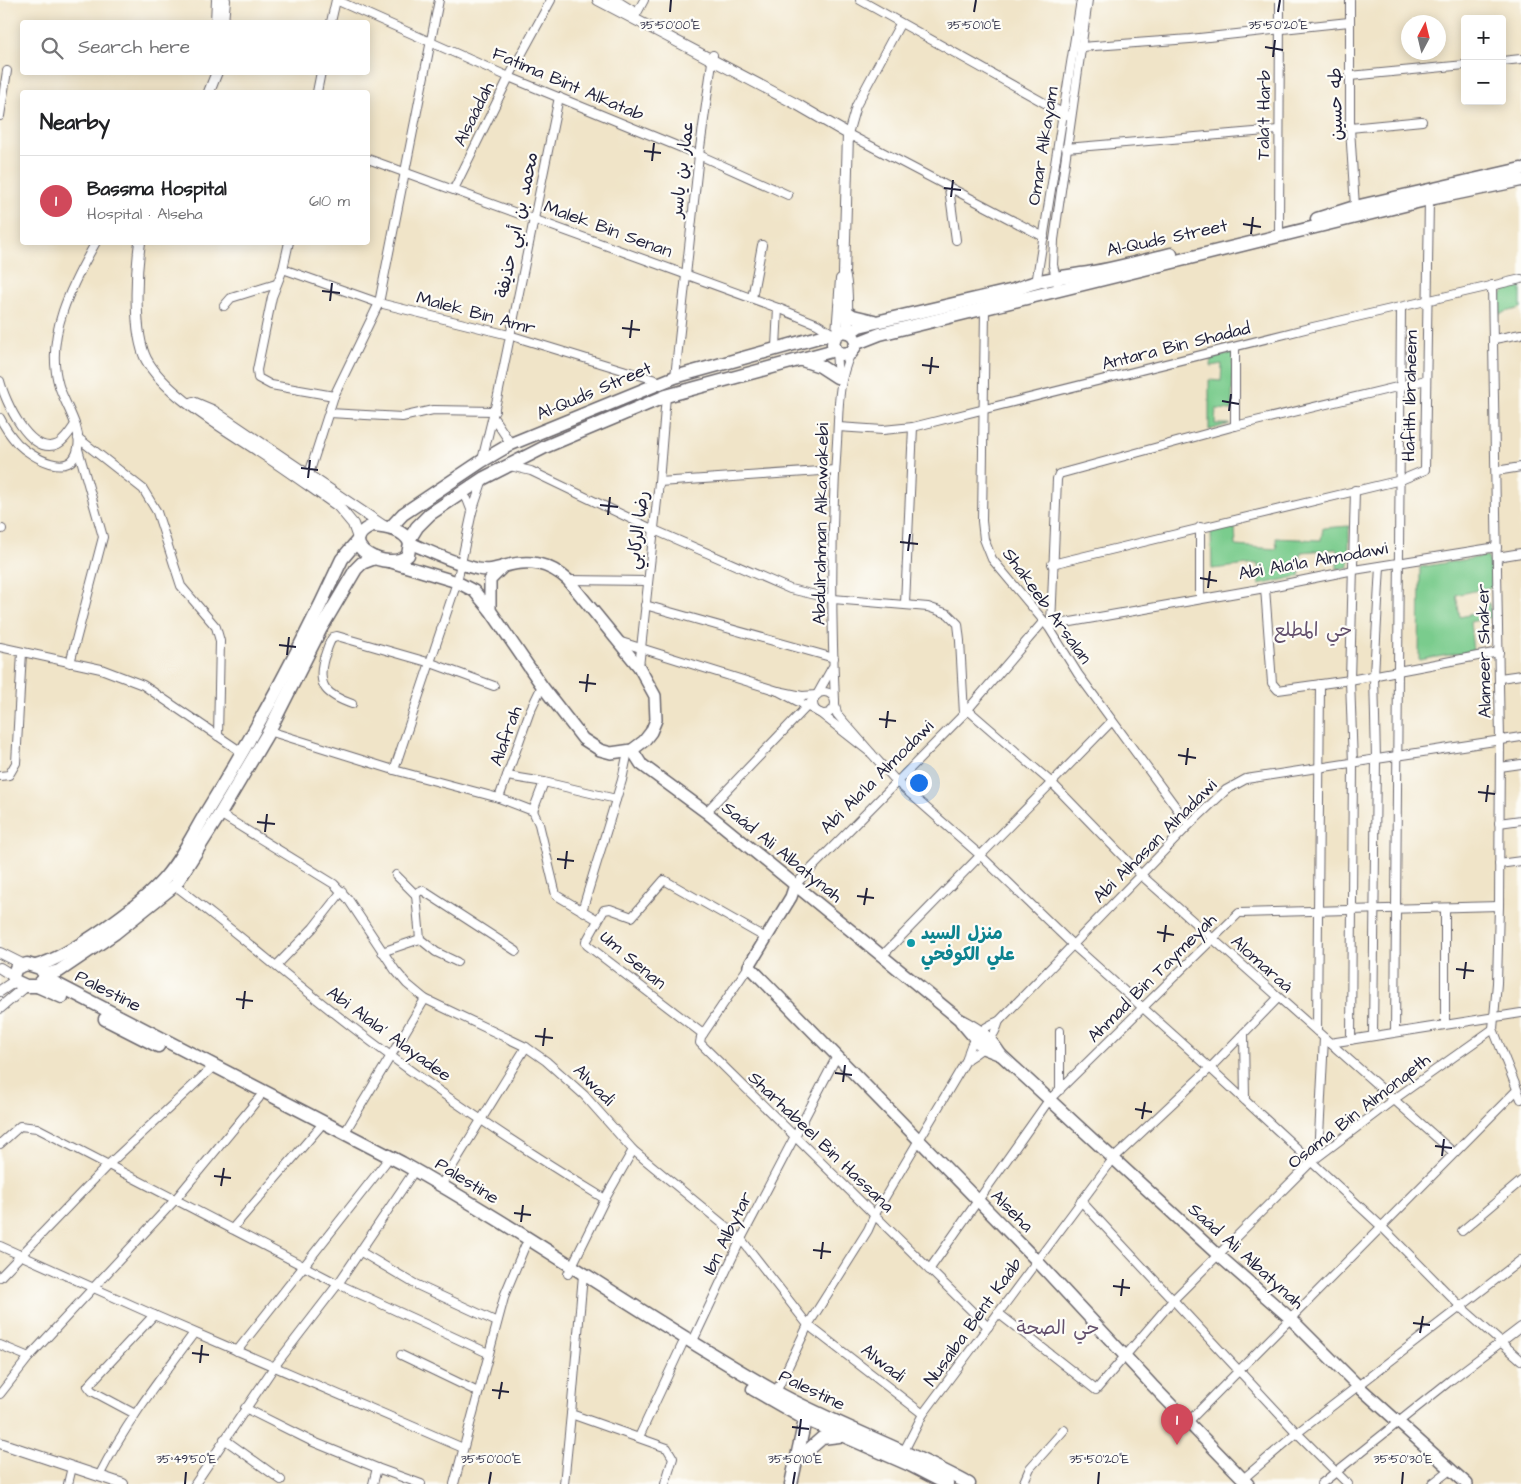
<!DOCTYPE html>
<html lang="en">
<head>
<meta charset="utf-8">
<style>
	body { margin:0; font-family:"Architects Daughter","Playpen Sans Arabic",sans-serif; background:#f2f2f2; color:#202124 }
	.controls { position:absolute; right:15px; top:15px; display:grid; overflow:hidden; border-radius:5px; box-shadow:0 2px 12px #0003 }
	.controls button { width:45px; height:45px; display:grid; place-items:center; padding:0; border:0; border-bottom:1px solid #e0e0e0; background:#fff; color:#202124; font:25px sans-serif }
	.compass { position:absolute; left:1401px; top:15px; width:45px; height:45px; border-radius:50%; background:#fff; box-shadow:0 2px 12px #0003; rotate:7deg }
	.you { position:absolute; left:918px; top:782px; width:18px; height:18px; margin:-12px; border:4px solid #fff; border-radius:50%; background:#1a73e8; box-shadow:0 0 0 8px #1a73e833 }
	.badge { display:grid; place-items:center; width:32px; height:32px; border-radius:50%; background:#d1495b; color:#fff; font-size:16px; font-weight:700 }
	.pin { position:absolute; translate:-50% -41px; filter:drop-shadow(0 1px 2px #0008) }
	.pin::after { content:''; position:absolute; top:26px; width:18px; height:15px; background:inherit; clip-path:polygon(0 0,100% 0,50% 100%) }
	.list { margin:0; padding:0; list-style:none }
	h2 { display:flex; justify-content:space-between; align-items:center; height:65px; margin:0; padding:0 20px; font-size:21px }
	h2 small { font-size:16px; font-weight:400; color:#757577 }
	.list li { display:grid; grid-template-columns:32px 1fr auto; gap:15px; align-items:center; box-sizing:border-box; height:90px; padding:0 20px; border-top:1px solid #e0e0e0 }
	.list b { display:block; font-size:19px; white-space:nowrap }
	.list p { margin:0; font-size:16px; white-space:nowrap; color:#757577 }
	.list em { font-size:16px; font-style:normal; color:#757577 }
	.icon { flex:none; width:28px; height:28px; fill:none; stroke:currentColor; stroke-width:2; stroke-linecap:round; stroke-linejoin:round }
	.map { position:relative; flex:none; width:1521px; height:1484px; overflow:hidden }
	.search { position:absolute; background:#fff; box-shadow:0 2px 12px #0003; left:20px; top:20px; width:350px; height:55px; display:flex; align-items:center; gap:12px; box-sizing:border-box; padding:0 18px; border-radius:5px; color:#757577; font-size:19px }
	.panel { position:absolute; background:#fff; box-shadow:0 2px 12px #0003; left:20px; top:90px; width:350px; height:155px; border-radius:5px }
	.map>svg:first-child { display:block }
	.green { fill:#7acc8d; stroke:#4e7764 }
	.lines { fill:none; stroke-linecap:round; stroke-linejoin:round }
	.minor-casing { stroke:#6a666c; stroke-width:10 }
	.tertiary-casing { stroke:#6a666c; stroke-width:12 }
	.secondary-casing { stroke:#6a666c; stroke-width:14 }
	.primary-casing { stroke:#6a666c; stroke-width:15 }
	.minor { stroke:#fff; stroke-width:8 }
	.tertiary { stroke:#fff; stroke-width:10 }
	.secondary { stroke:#fff; stroke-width:11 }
	.primary { stroke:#fff; stroke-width:12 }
	.ticks { fill:none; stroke:#22223b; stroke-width:2 }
	.culture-dot { fill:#0f9aa8; stroke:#fdfcf7; stroke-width:2 }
	.labels { text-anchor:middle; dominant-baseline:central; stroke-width:4.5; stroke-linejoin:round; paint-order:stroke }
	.street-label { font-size:18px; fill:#22223b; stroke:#fdfcf7 }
	.culture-label { font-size:18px; font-weight:bold; fill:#0d838f; stroke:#fdfcf7; text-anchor:start }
	.neighbourhood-label { font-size:19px; fill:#65526e; stroke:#fdfcf7 }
	.ticks-label { font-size:12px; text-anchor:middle; fill:#22223b; stroke:#fdfcf7; stroke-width:4.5; stroke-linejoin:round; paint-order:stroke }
</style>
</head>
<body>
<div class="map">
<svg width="1521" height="1484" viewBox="0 0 1521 1484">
	<rect width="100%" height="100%" fill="#fdfcf7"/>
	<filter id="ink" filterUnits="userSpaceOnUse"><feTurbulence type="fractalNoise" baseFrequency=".02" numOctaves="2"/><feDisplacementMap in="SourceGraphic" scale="10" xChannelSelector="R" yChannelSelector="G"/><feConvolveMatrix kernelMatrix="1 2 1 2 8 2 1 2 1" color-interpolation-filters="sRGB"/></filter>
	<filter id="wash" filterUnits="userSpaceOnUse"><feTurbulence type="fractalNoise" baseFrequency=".0096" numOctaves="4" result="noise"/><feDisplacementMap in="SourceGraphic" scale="20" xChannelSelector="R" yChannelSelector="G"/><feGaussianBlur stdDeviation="1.12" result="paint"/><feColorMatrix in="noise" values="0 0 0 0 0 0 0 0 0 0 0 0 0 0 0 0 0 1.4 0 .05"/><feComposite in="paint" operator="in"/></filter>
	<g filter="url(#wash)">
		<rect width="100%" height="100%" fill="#f0e4c8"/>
		<g class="green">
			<path d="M1521,286v22l-22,6c-1,-21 1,-24 22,-28z"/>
			<path d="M1233,352l-1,58 -16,-1 -1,15h15l-21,6v-50l12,1 1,-17 -11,2v-7z"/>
			<path d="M1235,526l1,20 41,3 -1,-11 45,2 2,-12 26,-2v41l-12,2v-20l-36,3 -1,24 -41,9 -1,-21 -46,5 -1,-39z"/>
			<path d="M1487,556l4,10 1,21 -36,8 4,22 25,-6 -2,-6 6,-2 3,14 -22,5 3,29 -54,9 1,-93z"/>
		</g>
	</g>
	<g filter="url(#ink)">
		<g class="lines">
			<g class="minor-casing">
				<g id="minor">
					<path d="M336,0l173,77 190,78 89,40"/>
					<path d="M860,0l206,115"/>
					<path d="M1350,0v128l5,79"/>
					<path d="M637,13l7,-13"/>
					<path d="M331,22l5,-22"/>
					<path d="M900,24l-44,82 -8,28 196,103"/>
					<path d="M1081,47l109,-8 159,-17"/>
					<path d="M1502,61l19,-2"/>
					<path d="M1350,76l115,-11"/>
					<path d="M317,92l4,-20"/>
					<path d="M0,116l7,-45"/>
					<path d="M1350,128l72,-7"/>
					<path d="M1066,148l212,-18"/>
					<path d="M368,159l410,149 39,16 16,10"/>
					<path d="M949,188l7,52"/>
					<path d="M454,189l55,-112 42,-77"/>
					<path d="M1279,231l1,-231"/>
					<path d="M289,242l-6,27 -11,28 -15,73 1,8 13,7 63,11"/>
					<path d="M283,269l96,34 130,32 153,47"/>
					<path d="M1057,282l-4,-17 1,-25 34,-240"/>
					<path d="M1036,284l45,-284"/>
					<path d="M1492,285l8,455 -1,166 -2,77 -4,46"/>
					<path d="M752,298l10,-53"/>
					<path d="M224,306l7,-8 45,-14"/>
					<path d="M985,310l-3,211 2,18 8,20 56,67 30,48 111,151"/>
					<path d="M1494,339l27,-5"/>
					<path d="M776,347l2,-39"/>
					<path d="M1235,347v79"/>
					<path d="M836,351l2,28"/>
					<path d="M675,377l24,-222 14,-100"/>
					<path d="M0,381c5,20 30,76 58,63 7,-4 12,-12 16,-18"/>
					<path d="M329,413l73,4 31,-7 62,1"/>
					<path d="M493,417l18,27"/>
					<path d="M0,418c5,10 10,17 17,25 14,14 55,38 61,5 4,-20 -13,-43 -19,-62 -15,-49 13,-102 37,-144"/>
					<path d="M838,427l45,3 30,-3 400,-100 208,-48"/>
					<path d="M78,438l65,51 14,23 24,74 35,41 4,14 -2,95"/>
					<path d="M482,460l16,-65 61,-298"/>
					<path d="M510,466l21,5 121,58 138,60 43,10 95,8 20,7 10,10 2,17 4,73"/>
					<path d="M1496,471l25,-4"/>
					<path d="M305,478l4,-4 25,-78 45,-93 60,-303"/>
					<path d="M659,482l176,-12"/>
					<path d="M461,493l6,6 5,13 11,-33"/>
					<path d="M0,529h2"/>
					<path d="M1497,557l24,-4"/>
					<path d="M1052,564l349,-84 24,-10 4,-271"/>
					<path d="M568,580l79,1"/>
					<path d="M1265,588l7,95 6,7 72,-10 149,-28"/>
					<path d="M1200,599v-72"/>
					<path d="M905,604l8,-177"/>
					<path d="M645,605l189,53"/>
					<path d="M1051,625l6,-146 2,-5 176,-48 191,-46"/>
					<path d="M1048,626l217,-38 89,-18 143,-23"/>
					<path d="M618,641l160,50"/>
					<path d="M0,647l101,22 42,16 100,68"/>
					<path d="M70,663l33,-126 -25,-88"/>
					<path d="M639,667l20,-185 7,-86"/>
					<path d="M1500,678l21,-3"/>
					<circle cx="824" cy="703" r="11"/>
					<path d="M818,693l14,-25"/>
					<path d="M817,695l-15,1 -24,-5 40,21"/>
					<path d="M835,701c-4,-86 -4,-173 2,-259 2,-32 0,-59 14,-89"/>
					<path d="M352,704c-25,-9 -36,-17 -28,-46 3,-7 4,-15 9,-21l4,-1 94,27 63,23"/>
					<path d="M968,710l84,73 89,92 313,278"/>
					<path d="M820,713l51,40 -34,-39 -2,-10"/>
					<path d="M269,731l125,39 105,28 34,13 6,13 17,71 42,25"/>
					<path d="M871,753l27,30 82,72 93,90 137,123 172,159 79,80 60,53"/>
					<path d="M1500,767l21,-3"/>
					<path d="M394,770l63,-188 15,-70"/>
					<path d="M0,776l9,-1 7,-12 6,-111"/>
					<path d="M507,776l37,6 72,17"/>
					<path d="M499,798l31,-87 12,-25"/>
					<path d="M533,811l11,-29"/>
					<path d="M706,812l108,-113"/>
					<path d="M220,814l114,70 14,15 47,71 12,14 18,15 101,48 20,14 38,34 49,55 108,89 67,86 115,89"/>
					<path d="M1499,823l22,-3"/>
					<path d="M1499,864l22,-3"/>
					<path d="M396,875l20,20 4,44"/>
					<path d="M173,884c61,46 118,96 178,142 81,63 167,120 254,173"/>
					<path d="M795,885l169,-171 79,-92"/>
					<path d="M416,895l2,-3 4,-2 94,61"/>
					<path d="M1445,908v116"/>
					<path d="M582,911l40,-131 6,-29"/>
					<path d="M382,952l38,-13 16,13 21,10"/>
					<path d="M882,956l230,-235"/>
					<path d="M277,965l36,-37 29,-37"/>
					<path d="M749,966l-48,71 -1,6 288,284"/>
					<path d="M1493,1029l28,70"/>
					<path d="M1060,1031v59"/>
					<path d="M1317,1031l3,-347"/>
					<path d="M1395,1032l6,-725"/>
					<path d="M1244,1033l1,67"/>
					<path d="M703,1034l-116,-89 -1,-3 18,-32 6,-1 22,8 32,-37 102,58"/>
					<path d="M1373,1036l3,-277 -2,-84 6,-109"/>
					<path d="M1351,1040l2,-276 -3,-84 5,-190"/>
					<path d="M1330,1043l191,-30"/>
					<path d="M967,1059c16,-9 27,-20 32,-38"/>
					<path d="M345,1132l80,-133"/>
					<path d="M0,1144l20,-18 17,2 301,156 150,69"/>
					<path d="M1318,1156l6,-118"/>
					<path d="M441,1185l85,-138"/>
					<path d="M1081,1201l216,232 51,51"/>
					<path d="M232,1229l87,-101"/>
					<path d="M1462,1231l59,-50"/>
					<path d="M0,1246l154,69 309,133"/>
					<path d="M361,1252l54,32 82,38"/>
					<path d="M929,1270l120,-170 190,-187 260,-7"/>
					<path d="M568,1274l37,-75 28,-49"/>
					<path d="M583,1275l-12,139 96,34 6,10 -8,26"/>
					<path d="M0,1277l107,-111 107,-100"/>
					<path d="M998,1313l98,77 78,-91 137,-137 82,-62 100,-71"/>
					<path d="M692,1343l49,-104 96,-183"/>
					<path d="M0,1345l29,12"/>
					<path d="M237,1351l149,-189"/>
					<path d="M401,1355l77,37"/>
					<path d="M776,1392l32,-67 60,-95 7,-16 92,-155c4,-20 13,-31 32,-38l190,-196 37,-35 20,-11 275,-42"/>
					<path d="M0,1394l29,-37 145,-156 85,-103"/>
					<path d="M245,1408l66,33 66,27"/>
					<path d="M135,1414l-43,-23 -4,-5 66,-71"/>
					<path d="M1189,1421l328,-331"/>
					<path d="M639,1437l43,-92"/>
					<path d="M224,1439l57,41"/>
					<path d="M904,1451l19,-37 190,-255 97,-91 68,-70"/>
					<path d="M99,1476c26,-52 61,-97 95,-143"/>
					<path d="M1243,1479l54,-46 224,-173"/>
					<path d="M68,1484l4,-17"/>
					<path d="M195,1484l79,-117 64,-83 73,-108"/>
					<path d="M373,1484l4,-16 44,16"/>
					<path d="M454,1484l51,-190 20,-48"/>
					<path d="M564,1484l7,-70"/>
					<path d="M1023,1484l7,-16 34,-38"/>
					<path d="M1321,1484l130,-104 70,-53"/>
					<path d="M1432,1484l18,-14"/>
				</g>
			</g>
			<g class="tertiary-casing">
				<g id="tertiary">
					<path d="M598,0l200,105 50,29 -4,140c5,12 2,42 4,57"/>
					<path d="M614,0l21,13"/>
					<path d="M216,22l1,-22"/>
					<path d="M223,22l2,-22"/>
					<path d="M209,92l8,-20"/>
					<path d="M140,242c-4,30 -7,91 6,117 19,36 80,70 114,93 26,17 52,36 78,54l15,18 5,14"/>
					<path d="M837,333l4,-54"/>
					<path d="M193,402l19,8 173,117"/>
					<path d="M0,953l22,11"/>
					<path d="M0,968l13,8"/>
					<path d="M0,991l15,-10"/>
					<path d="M0,1008l26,-22"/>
					<path d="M0,1443l123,41"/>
				</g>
			</g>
			<g class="secondary-casing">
				<g id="secondary">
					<path d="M410,543c21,9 46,21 68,26 10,2 17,0 27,-3 25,-7 44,-3 63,14l71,87 16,29 1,24 -5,12 -7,9 -12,9 -21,3 -11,-3 -17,-11 -41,-53 -52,-76v-30l13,-13"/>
					<path d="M388,561l69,21 17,9 16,19"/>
					<path d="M632,750l9,14 65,48 253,207c21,11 29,16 42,36l216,199 73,64 68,68 109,98"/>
					<path d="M795,885l-4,12 -42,69 288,295 115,124 96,99"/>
					<path d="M961,1022l22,26 18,7"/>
				</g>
			</g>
			<g class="primary-casing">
				<g id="primary">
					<path d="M1317,219l38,-12 166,-38"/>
					<path d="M845,311l8,5 21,5"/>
					<path d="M850,332l9,-6 155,-36c26,-11 41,-12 67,-16 30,-4 61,-13 90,-20"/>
					<path d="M857,343l-6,-10 -9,-2 -7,5 -2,8 3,7 5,3 10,-1 6,-10 23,-9 549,-135 92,-19"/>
					<path d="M802,360l18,6 17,11"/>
					<path d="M372,526c13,1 32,3 38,17l-2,12c-19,19 -76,-11 -36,-29z"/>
					<path d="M390,528l13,-14 79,-53 29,-17 164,-67 151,-42 8,2"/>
					<path d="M409,540l8,-13 13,-13 54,-36 63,-32 119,-50 169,-46"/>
					<path d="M27,964l13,4 5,7 -2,5 -6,6h-11l-11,-5 -2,-5 3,-8z"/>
					<path d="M36,966c33,-9 104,-60 127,-86 19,-21 32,-50 47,-74 49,-80 93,-162 132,-247l16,-19"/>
					<path d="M45,975l14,-4 56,-38 60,-48 45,-71 49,-83 51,-101 36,-61 6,-6 13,-5"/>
					<path d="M45,978l357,185c127,71 245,156 372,228 63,35 132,58 195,93"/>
					<path d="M37,986l25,11"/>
					<path d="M105,1019l53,27"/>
					<path d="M753,1389l52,30 105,46 37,19"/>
					<path d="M805,1453l17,-15 17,-2"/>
					<path d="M791,1484l16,-73"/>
				</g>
			</g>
			<use href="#minor" class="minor"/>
			<use href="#tertiary" class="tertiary"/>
			<use href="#secondary" class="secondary"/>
			<use href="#primary" class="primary"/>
		</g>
	</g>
	<path class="ticks" d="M670,12l1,-12M974,12l2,-12M1278,12l2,-12M1265,47l18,3M1273,57l2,-17M644,151l17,2M652,161l2,-18M944,188l17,2M951,197l2,-17M1243,224l18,3M1251,234l2,-17M322,291l18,2M330,301l2,-18M622,328l18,2M630,338l2,-18M922,365l17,2M930,374l2,-17M1222,401l17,3M1229,411l2,-17M301,468l17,2M308,478l2,-18M600,505l18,2M608,515l2,-18M900,542l18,2M908,551l2,-17M1200,578l17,3M1208,588l2,-17M279,645l17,2M287,655l2,-18M579,682l17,2M586,692l2,-18M879,719l17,2M886,728l2,-17M1178,755l18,3M1186,765l2,-17M1478,792l17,2M1486,802l2,-17M257,822l18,2M265,832l2,-18M557,859l17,2M565,869l2,-18M857,896l17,2M864,905l3,-17M1157,932l17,3M1164,942l2,-17M1456,969l18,2M1464,979l2,-17M236,999l17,2M243,1009l2,-18M535,1036l18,2M543,1046l2,-18M835,1073l17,2M843,1082l2,-17M1135,1109l17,3M1142,1119l3,-17M1435,1146l17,2M1442,1156l2,-17M214,1176l17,2M221,1186l3,-18M514,1213l17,2M521,1222l2,-17M813,1250l18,2M821,1259l2,-17M1113,1286l17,2M1121,1296l2,-17M1413,1323l17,2M1420,1333l3,-17M192,1353l17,2M200,1363l2,-18M492,1390l17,2M499,1399l3,-17M792,1427l17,2M799,1436l2,-17M185,1484l1,-12M489,1484l2,-12M793,1484l2,-12M1098,1484l1,-12M1402,1484l1,-12"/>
	<circle class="culture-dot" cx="911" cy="943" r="5"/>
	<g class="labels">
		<g class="street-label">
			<text transform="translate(568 84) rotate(23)">Fatima Bint Alkatab</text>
			<text transform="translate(1336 104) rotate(-91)">طه حسين</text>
			<text transform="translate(474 114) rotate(-64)">Alsaádah</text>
			<text transform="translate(1264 115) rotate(-89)">Tala't Harb</text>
			<text transform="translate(1043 146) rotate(-81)">Omar Alkayam</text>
			<text transform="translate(682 169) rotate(-83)">عمار بن ياسر</text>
			<text transform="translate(517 225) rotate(-78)">محمد بن أبي حذيفة</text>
			<text transform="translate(608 229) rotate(20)">Malek Bin Senan</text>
			<text transform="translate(1167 238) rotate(-12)">Al-Quds Street</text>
			<text transform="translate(476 313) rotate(15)">Malek Bin Amr</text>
			<text transform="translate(1176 346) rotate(-14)">Antara Bin Shadad</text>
			<text transform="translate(594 391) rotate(-23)">Al-Quds Street</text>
			<text transform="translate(1410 396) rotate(-89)">Hafith Ibraheem</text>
			<text transform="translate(821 524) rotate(-89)">Abdulrahman Alkawakebi</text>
			<text transform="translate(638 530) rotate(-83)">رضا الركابي</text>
			<text transform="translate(1313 561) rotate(-10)">Abi Ala'la Almodawi</text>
			<text transform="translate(1047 606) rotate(54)">Shakeeb Arsalan</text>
			<text transform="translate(1484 651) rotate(-91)">Alameer Shaker</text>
			<text transform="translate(506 736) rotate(-70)">Alafrah</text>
			<text transform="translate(877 777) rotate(-45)">Abi Ala'la Almodawi</text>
			<text transform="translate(1155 841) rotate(-45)">Abi Alhasan Alnadawi</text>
			<text transform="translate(782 852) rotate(39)">Saád Ali Albatynah</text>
			<text transform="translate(633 960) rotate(40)">Um Senan</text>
			<text transform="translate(1262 964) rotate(42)">Alomaraá</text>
			<text transform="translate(1152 978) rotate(-45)">Ahmad Bin Taymeyah</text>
			<text transform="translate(108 991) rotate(27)">Palestine</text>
			<text transform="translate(389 1034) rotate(36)">Abi Alala' Alayadee</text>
			<text transform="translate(594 1085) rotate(45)">Alwadi</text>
			<text transform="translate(1359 1111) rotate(-38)">Osama Bin Almonqeth</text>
			<text transform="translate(821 1142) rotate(44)">Sharhabeel Bin Hassana</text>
			<text transform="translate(467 1181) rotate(32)">Palestine</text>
			<text transform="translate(1012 1211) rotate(45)">Alseha</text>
			<text transform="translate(728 1233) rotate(-64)">Ibn Albytar</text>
			<text transform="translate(1246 1256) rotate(42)">Saád Ali Albatynah</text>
			<text transform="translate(973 1322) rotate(-54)">Nusaiba Bent Kaáb</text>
			<text transform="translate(883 1363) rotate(38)">Alwadi</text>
			<text transform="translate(812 1390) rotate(26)">Palestine</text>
		</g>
		<g class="culture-label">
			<text x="921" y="933">منزل السيد<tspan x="921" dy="21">علي الكوفحي</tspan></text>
		</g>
		<g class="neighbourhood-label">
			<text x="1313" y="630">حي المطلع</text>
			<text x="1058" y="1328">حي الصحة</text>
		</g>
	</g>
	<g class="ticks-label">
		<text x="670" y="29">35°50'00"E</text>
		<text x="974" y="29">35°50'10"E</text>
		<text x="1278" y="29">35°50'20"E</text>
		<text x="186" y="1463">35°49'50"E</text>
		<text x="491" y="1463">35°50'00"E</text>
		<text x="795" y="1463">35°50'10"E</text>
		<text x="1099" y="1463">35°50'20"E</text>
		<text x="1403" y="1463">35°50'30"E</text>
	</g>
</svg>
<div class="controls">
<button>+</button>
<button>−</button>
</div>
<svg class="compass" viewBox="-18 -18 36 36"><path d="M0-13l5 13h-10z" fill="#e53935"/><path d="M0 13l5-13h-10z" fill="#757577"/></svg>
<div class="you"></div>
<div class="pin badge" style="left:1177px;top:1445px">1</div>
<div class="search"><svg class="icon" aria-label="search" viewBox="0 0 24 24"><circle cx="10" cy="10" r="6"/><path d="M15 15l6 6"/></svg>Search here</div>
<section class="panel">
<h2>Nearby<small></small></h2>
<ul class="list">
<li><span class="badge">1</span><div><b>Bassma Hospital</b><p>Hospital · Alseha</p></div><em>610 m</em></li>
</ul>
</section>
</div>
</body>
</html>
